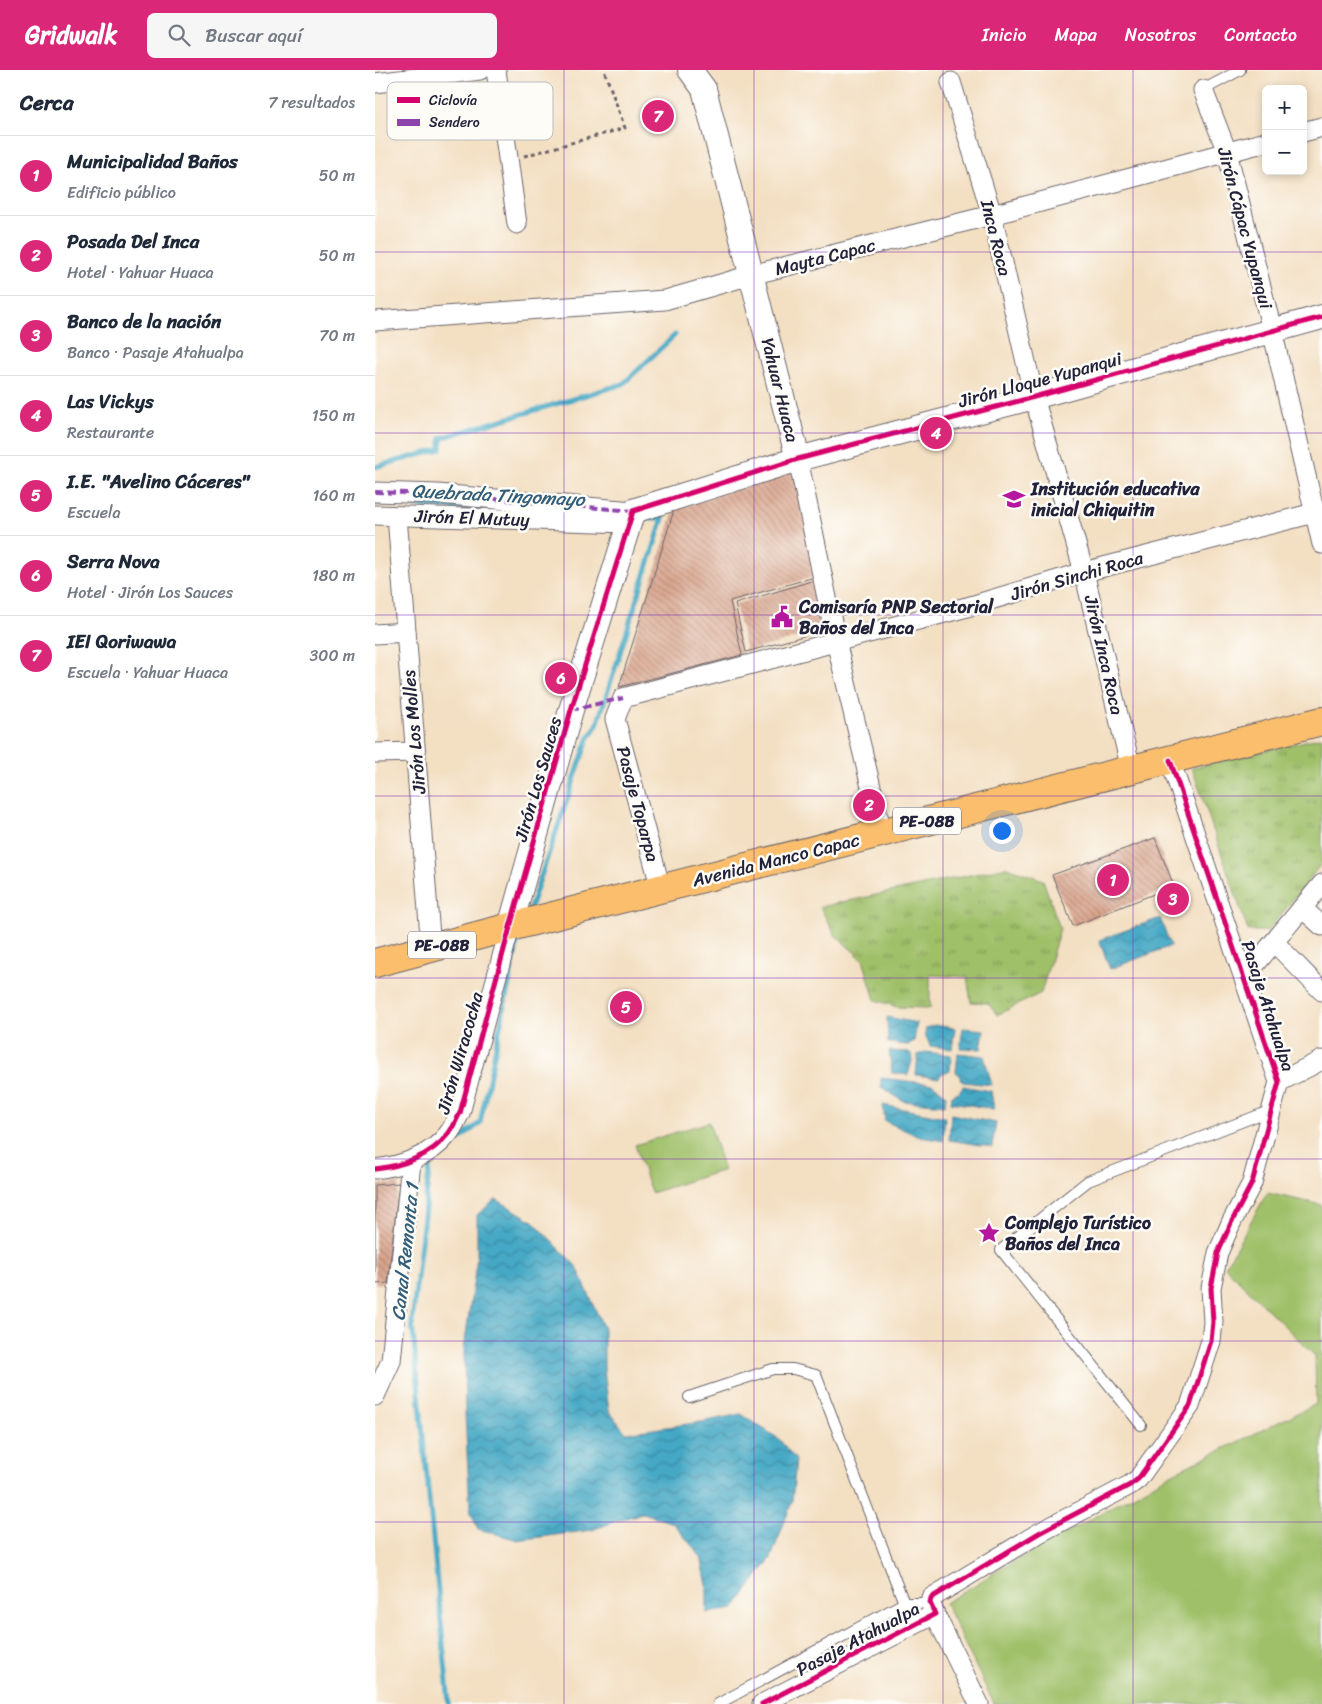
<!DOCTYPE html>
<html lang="es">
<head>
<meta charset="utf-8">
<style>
	body { margin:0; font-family:Sriracha,sans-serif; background:#f6f6f7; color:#1f2937 }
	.controls { position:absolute; right:15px; top:15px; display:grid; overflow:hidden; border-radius:8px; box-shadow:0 2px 8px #0003 }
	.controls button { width:45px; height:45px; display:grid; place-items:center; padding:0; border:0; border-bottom:1px solid #e0e1e3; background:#fff; color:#1f2937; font:25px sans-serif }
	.you { position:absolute; left:626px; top:760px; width:18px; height:18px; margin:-12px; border:4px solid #fff; border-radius:50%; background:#1a73e8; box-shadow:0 0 0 8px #1a73e833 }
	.badge { display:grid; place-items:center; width:32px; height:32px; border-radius:50%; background:#db2777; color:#fff; font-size:16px; font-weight:700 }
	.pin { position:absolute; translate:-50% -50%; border:2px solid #fff; box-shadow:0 1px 5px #0006 }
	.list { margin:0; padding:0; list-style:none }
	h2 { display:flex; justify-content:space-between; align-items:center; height:65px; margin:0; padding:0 20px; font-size:21px }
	h2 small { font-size:16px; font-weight:400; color:#747a83 }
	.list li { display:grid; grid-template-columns:32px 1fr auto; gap:15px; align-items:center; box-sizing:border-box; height:80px; padding:0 20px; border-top:1px solid #e0e1e3 }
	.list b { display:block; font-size:19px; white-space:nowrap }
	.list p { margin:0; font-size:16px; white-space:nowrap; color:#747a83 }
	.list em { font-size:16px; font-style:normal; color:#747a83 }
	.icon { flex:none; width:28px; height:28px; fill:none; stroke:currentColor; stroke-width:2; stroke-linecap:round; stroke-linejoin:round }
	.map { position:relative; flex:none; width:947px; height:1634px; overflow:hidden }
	header { display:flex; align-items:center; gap:30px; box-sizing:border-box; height:70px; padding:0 25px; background:#db2777; color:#fff }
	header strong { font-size:24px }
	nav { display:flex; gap:28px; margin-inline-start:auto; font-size:18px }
	.search { width:350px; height:45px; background:#f6f6f7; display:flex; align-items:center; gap:12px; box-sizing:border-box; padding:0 18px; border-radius:8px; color:#747a83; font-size:19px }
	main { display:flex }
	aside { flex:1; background:#fff }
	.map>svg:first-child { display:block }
	.grass { fill:url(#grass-tufts); stroke:#607052 }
	.pitch { fill:#9fbf68; stroke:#607052 }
	.water { fill:url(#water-waves); stroke:#346580 }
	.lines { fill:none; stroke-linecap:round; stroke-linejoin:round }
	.stream { stroke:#45a8c5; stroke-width:5 }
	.building { fill:url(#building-back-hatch) }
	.service-casing { stroke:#6b646a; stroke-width:12 }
	.minor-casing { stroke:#6b646a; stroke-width:21 }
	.tertiary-casing { stroke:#6b646a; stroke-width:26 }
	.primary-casing { stroke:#6b646a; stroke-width:30 }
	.path { stroke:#6b646a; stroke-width:3; stroke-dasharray:4 4; stroke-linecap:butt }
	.service { stroke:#fff; stroke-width:10 }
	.minor { stroke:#fff; stroke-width:19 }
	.tertiary { stroke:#fff; stroke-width:24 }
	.primary { stroke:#fabe6d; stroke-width:28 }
	.quiet { stroke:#8e44ad; stroke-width:4; stroke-dasharray:8 4; stroke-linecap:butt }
	.cycleway-casing { stroke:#fdfcf7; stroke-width:8 }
	.cycleway { stroke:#d6006c; stroke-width:5 }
	.grid { fill:none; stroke:#7b2cbf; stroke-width:1; stroke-opacity:0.55 }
	.labels { text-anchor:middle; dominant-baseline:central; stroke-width:5; stroke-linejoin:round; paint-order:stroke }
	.shield { fill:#fdfcf7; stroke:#646373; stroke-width:1 }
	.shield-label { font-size:16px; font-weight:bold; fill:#22223b }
	.street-label { font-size:18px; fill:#22223b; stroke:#fdfcf7 }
	.poi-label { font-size:18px; font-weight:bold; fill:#22223b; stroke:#fdfcf7; text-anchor:start }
	.water-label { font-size:19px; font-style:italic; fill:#325e79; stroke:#fdfcf7 }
	.key { fill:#fdfcf7; stroke:#bbbbbf; stroke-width:1 }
	.key-label { font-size:14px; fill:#22223b }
</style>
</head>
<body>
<header>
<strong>Gridwalk</strong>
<div class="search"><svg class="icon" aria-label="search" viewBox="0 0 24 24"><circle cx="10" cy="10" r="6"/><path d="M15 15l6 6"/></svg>Buscar aquí</div>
<nav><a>Inicio</a><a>Mapa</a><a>Nosotros</a><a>Contacto</a></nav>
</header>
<main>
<aside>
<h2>Cerca<small>7 resultados</small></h2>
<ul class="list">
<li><span class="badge">1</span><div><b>Municipalidad Baños</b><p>Edificio público</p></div><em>50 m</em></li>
<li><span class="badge">2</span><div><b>Posada Del Inca</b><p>Hotel · Yahuar Huaca</p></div><em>50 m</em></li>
<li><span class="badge">3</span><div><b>Banco de la nación</b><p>Banco · Pasaje Atahualpa</p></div><em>70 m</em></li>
<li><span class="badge">4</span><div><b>Las Vickys</b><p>Restaurante</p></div><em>150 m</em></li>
<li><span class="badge">5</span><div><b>I.E. &quot;Avelino Cáceres&quot;</b><p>Escuela</p></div><em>160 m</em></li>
<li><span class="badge">6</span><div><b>Serra Nova</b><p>Hotel · Jirón Los Sauces</p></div><em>180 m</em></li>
<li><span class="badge">7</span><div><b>IEI Qoriwawa</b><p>Escuela · Yahuar Huaca</p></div><em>300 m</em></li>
</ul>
</aside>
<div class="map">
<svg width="947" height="1634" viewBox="0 0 947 1634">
	<defs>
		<pattern id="grass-tufts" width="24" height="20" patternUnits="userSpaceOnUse" patternTransform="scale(1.25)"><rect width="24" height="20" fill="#9fbf68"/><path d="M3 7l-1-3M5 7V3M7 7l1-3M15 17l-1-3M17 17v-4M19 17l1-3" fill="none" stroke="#819b57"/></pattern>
		<pattern id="water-waves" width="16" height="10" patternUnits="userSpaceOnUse" patternTransform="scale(1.25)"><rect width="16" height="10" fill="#45a8c5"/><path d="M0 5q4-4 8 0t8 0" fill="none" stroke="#3988a1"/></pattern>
		<pattern id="building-back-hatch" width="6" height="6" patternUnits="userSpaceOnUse" patternTransform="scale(1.25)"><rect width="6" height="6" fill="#d9a48c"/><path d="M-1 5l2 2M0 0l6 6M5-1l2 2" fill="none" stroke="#b08574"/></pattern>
	</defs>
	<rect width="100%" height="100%" fill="#fdfcf7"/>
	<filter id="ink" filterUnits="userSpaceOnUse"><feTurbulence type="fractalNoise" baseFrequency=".02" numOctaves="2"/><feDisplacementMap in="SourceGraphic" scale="10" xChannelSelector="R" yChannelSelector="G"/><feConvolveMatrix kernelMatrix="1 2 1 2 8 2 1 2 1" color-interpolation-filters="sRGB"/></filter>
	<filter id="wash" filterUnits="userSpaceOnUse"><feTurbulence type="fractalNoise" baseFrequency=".0096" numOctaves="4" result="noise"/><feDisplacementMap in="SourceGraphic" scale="20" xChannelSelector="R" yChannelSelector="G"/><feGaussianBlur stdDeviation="1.12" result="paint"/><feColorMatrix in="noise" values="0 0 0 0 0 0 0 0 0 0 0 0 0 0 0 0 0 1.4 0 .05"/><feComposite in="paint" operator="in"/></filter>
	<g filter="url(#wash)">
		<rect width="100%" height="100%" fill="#f3dfc2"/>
		<g class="grass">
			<path d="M947,667v126l-54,68h-20l-56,-163z"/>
			<path d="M632,797l36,13 17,48 -19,65 -44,22 -9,-12 -17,-1 -4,-25 -37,-2v33l-33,-1 -22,-7 -12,-40 -28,-25 -15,-28z"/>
		</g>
		<g class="pitch">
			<path d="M334,1052l15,48 -73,23 -16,-48z"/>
			<path d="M892,1123l55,12v499h-328l-49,-101 51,-31 177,-99 143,-69 -1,-48 -90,-89z"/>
		</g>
		<g class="water">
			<path d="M785,848l11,28 -61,23 -11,-29z"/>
			<path d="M512,947l30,6 -3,18 -6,4 -20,-2z"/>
			<path d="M559,955l21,3 -3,21 -22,-3 -5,-12 1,-6z"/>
			<path d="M588,958l21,2 -3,19 -21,-1z"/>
			<path d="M514,981l20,1 4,5 -5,18 -16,-2z"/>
			<path d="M550,982l26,3 -1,16 -8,2 -3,5 -23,-3 2,-20z"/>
			<path d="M583,983l26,3 8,29 -29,-3 -3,-7 -4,-3z"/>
			<path d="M506,1008l52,6 13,11 -1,10 -42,-4 -22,-14z"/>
			<path d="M588,1016l28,5 3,18 -43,-7 1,-7 7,-3z"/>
			<path d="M508,1035l62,12 -2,24 -26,-5 -32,-15z"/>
			<path d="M576,1044l45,9 -4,24 -43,-7z"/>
			<path d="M121,1129l37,22 44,46 27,62v39l5,43 17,22 75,-11 40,-8 38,25 17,21 -4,42 -21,56 -37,51 -27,4v-28l-6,-28 -28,-34 -31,-10 -28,9 -22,8 -74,10 -40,-11 -8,-19 -5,-95 -1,-67 13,-91v-42z"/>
		</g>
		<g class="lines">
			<g class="stream">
				<path d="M0,397l66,-18v-11l182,-54 52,-49"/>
				<path d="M0,433l122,7"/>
				<path d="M153,844l60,-175 9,-14 66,-207h-17"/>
				<path d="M74,1634l-37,-382 18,-159 50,-40 37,-178 4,-11"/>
			</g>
		</g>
		<g id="blocks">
			<g class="building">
				<path d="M420,400l23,106 -88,25 12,54 -123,32 55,-177z"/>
				<path d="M443,509l11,50 -83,23 -11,-48z"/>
				<path d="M780,768l19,48 -101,40 -21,-51z"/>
				<path d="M24,1113l-11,100 -13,1v-99z"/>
			</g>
		</g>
	</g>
	<g filter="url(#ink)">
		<use href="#blocks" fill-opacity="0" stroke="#6b646a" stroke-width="1"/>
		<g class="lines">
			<g class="service-casing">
				<g id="service">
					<path d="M828,20l37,-20"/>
					<path d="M314,1327l84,-28h20l23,6 88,228"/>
					<path d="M766,1355l-140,-175 87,-69 184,-71"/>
					<path d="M343,1634l186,-101h26"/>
				</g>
			</g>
			<g class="minor-casing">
				<g id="minor">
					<path d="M121,0l21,154"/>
					<path d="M576,12l41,133 42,182 50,175 47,197"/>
					<path d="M0,13l105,-13"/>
					<path d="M828,20l24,62 45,178 50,214"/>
					<path d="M928,62l19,-5"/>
					<path d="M0,251l290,-21 86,-25 241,-60 274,-73"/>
					<path d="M423,389l38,182 46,192"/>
					<path d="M0,422l63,2 195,17"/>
					<path d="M0,445l254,8"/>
					<path d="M22,446l34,433"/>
					<path d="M0,564l31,-2"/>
					<path d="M0,683l41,-1"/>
					<path d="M286,819l-46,-170 8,-21 344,-91 117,-35 238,-61"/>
					<path d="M927,838l20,18"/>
					<path d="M899,872l48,49"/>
					<path d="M869,908l78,-94"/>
					<path d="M904,1012l43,-22"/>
					<path d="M0,1099c27,-3 56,-13 73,-35 5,-6 8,-14 12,-21l50,-186"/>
					<path d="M0,1326l16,-35 20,-199"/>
					<path d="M560,1544l44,90"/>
					<path d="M387,1634l173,-90 -5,-11 1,-5 108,-65 91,-48 8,-6 52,-73 21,-65 2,-19 -2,-34 7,-35 13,-30 21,-40 27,-101 -109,-322"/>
				</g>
			</g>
			<g class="tertiary-casing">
				<g id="tertiary">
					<path d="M315,0l14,19 94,370"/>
					<path d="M135,857l61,-217 62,-199 165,-52 236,-62 288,-80"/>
				</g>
			</g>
			<g class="primary-casing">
				<path id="primary" d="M0,893l135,-36 812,-206"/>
			</g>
			<path class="path" d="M149,86l101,-28 -21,-58"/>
			<use href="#service" class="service"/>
			<use href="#minor" class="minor"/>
			<use href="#tertiary" class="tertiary"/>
			<use href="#primary" class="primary"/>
			<g class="quiet">
				<path d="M0,422l63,2 195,17"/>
				<path d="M196,640l52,-12"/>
			</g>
			<g class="cycleway-casing">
				<g id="cycleway">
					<path d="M0,1099c27,-3 56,-13 73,-35 5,-6 8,-14 12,-21l50,-186 61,-217 62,-199 165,-52 236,-62 288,-80"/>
					<path d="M387,1634l173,-90 -5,-11 1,-5 108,-65 91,-48 8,-6 52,-73 21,-65 2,-19 -2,-34 7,-35 13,-30 21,-40 27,-101 -109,-322"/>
				</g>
			</g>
			<use href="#cycleway" class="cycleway"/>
		</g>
	</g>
	<path class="grid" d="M189,0v1634M379,0v1634M568,0v1634M758,0v1634M0,182h947M0,363h947M0,545h947M0,726h947M0,908h947M0,1089h947M0,1271h947M0,1452h947"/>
	<defs>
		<g id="school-bare" transform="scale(1.725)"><path d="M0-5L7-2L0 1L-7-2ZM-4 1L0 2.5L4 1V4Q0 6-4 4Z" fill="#b5179e" stroke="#fdfcf7" stroke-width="2.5" paint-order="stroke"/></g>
		<g id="civic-bare" transform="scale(1.725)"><path d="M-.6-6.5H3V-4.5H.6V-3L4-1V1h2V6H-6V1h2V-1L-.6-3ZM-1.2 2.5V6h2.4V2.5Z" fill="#b5179e" stroke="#fdfcf7" stroke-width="2.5" paint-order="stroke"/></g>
		<g id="sight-bare" transform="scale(1.725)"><path d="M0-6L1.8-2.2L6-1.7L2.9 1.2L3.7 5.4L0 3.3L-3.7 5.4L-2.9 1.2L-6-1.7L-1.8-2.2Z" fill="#b5179e" stroke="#fdfcf7" stroke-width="2.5" paint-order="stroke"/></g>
	</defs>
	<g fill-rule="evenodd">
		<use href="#school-bare" x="639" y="429"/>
		<use href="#civic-bare" x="407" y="547"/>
		<use href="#sight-bare" x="614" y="1163"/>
	</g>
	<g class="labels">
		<g class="shield">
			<rect x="518" y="737.5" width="68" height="27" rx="4"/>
			<rect x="33" y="861.5" width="68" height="27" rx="4"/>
		</g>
		<g class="shield-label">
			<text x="552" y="751">PE-08B</text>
			<text x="67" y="875">PE-08B</text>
		</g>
		<g class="street-label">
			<text transform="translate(870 158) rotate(75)">Jirón Cápac Yupanqui</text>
			<text transform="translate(621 168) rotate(76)">Inca Roca</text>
			<text transform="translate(450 187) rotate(-14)">Mayta Capac</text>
			<text transform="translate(665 310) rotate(-15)">Jirón Lloque Yupanqui</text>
			<text transform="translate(405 320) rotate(76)">Yahuar Huaca</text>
			<text transform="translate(97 448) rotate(2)">Jirón El Mutuy</text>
			<text transform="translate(702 506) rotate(-16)">Jirón Sinchi Roca</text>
			<text transform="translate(729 585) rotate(77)">Jirón Inca Roca</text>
			<text transform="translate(39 662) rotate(-95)">Jirón Los Molles</text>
			<text transform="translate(163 709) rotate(-74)">Jirón Los Sauces</text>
			<text transform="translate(263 734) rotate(75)">Pasaje Toparpa</text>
			<text transform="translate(401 790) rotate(-14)">Avenida Manco Capac</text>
			<text transform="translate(893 936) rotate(72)">Pasaje Atahualpa</text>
			<text transform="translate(85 983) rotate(-74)">Jirón Wiracocha</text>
			<text transform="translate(483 1569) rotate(-28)">Pasaje Atahualpa</text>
		</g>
		<g class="poi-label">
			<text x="656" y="419">Institución educativa<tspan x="656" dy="21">inicial Chiquitin</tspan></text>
			<text x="424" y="537">Comisaría PNP Sectorial<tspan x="424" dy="21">Baños del Inca</tspan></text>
			<text x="630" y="1153">Complejo Turístico<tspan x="630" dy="21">Baños del Inca</tspan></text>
		</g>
		<g class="water-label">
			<text transform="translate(123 425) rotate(3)">Quebrada Tingomayo</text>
			<text transform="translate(30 1182) rotate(-84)">Canal Remonta 1</text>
		</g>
	</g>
	<rect x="12" y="12" width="166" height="58" rx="8" class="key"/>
	<rect x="22" y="27" width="23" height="6" fill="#d6006c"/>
	<rect x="22" y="49" width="23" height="7" fill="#8e44ad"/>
	<g class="key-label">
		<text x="54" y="35">Ciclovía</text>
		<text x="54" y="57">Sendero</text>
	</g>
</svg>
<div class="controls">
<button>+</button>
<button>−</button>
</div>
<div class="you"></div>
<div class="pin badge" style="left:738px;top:810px">1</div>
<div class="pin badge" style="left:494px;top:735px">2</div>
<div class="pin badge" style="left:798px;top:829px">3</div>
<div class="pin badge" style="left:561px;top:363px">4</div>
<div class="pin badge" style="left:251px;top:937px">5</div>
<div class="pin badge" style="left:186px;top:608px">6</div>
<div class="pin badge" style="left:283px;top:46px">7</div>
</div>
</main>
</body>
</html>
